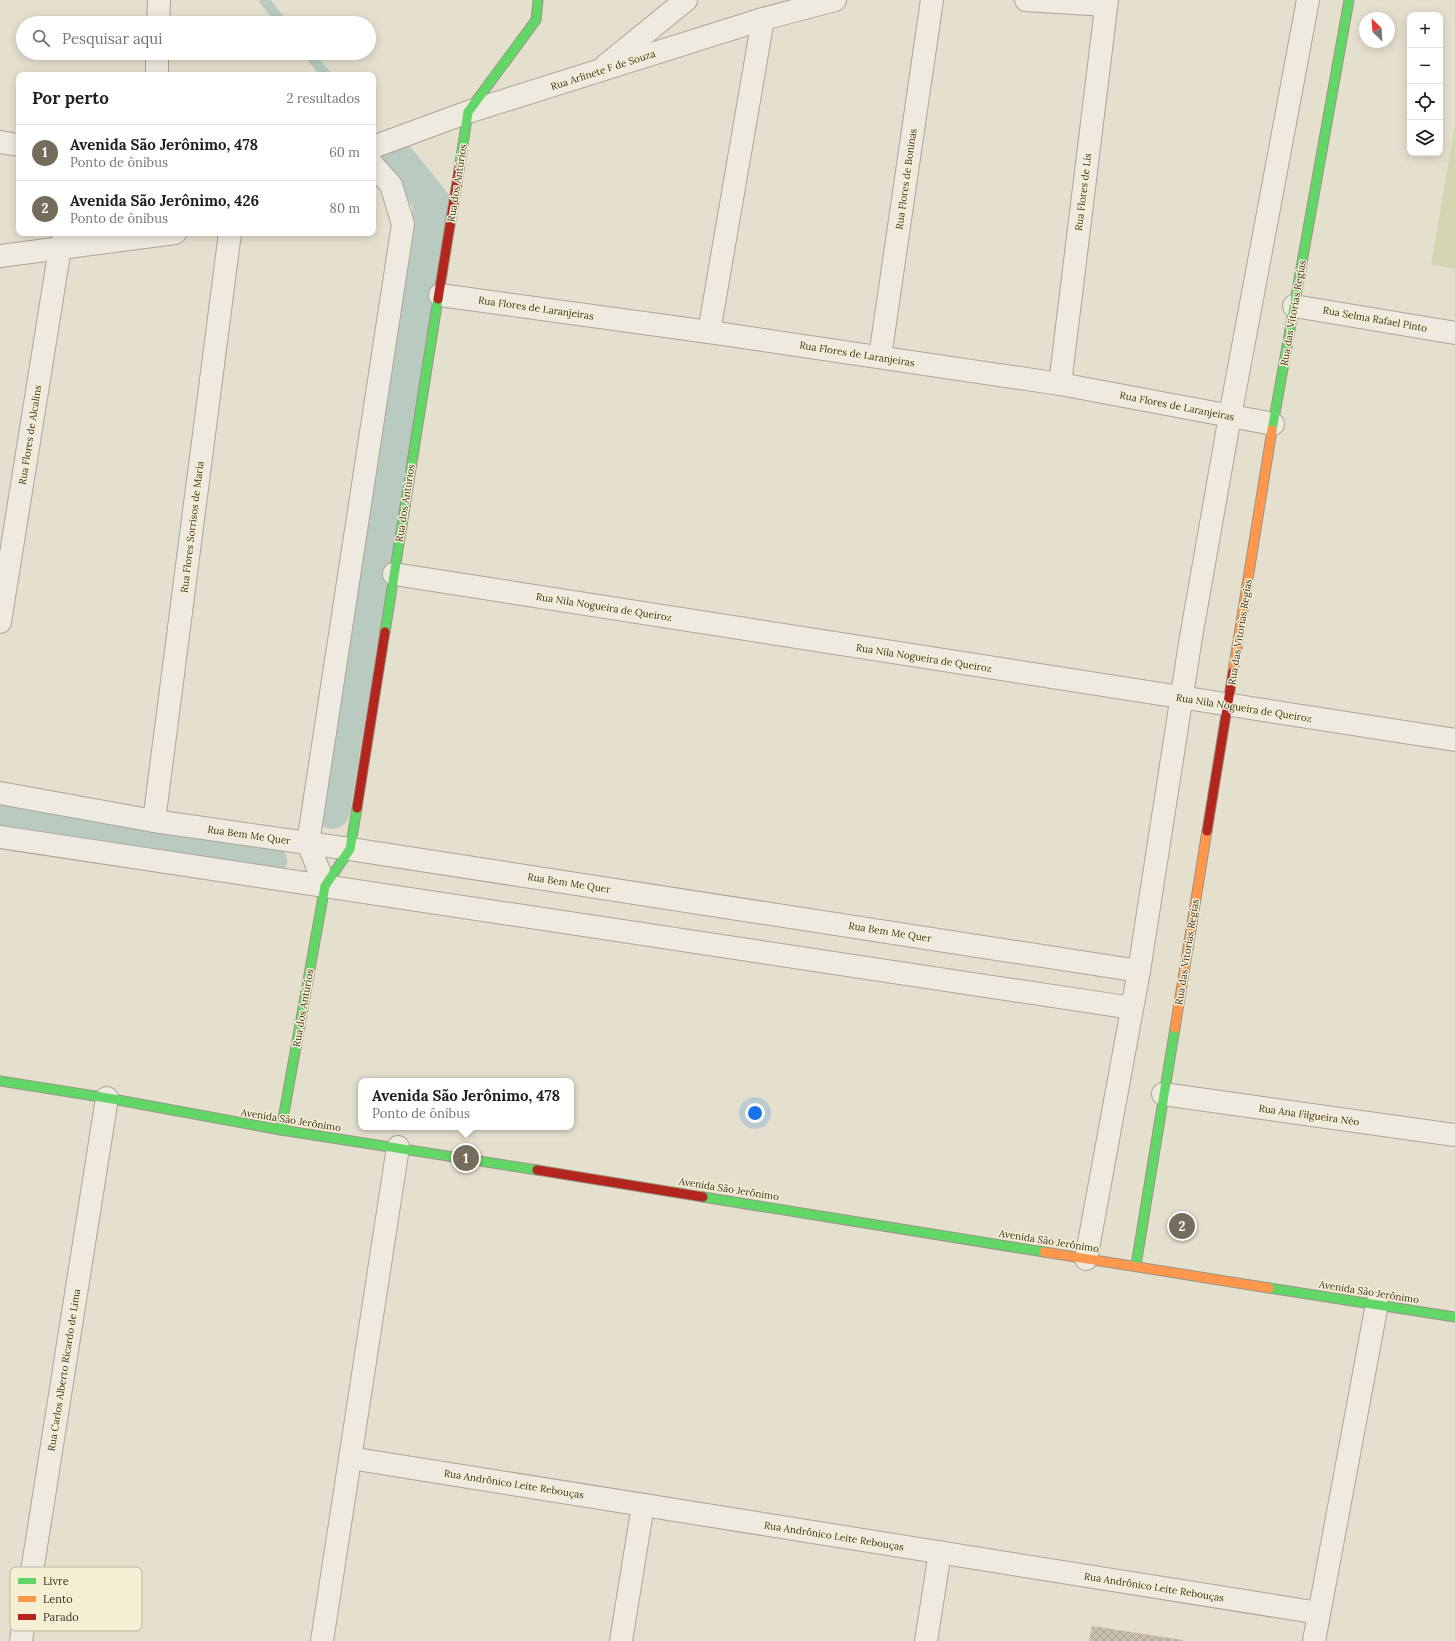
<!DOCTYPE html>
<html lang="pt">
<head>
<meta charset="utf-8">
<style>
	body { margin:0; font-family:Lora,serif; background:#f2f2f2; color:#202124 }
	.controls { position:absolute; right:12px; top:12px; display:grid; overflow:hidden; border-radius:8px; box-shadow:0 2px 10px #0003 }
	.controls button { width:36px; height:36px; display:grid; place-items:center; padding:0; border:0; border-bottom:1px solid #e0e0e0; background:#fff; color:#202124; font:20px sans-serif }
	.compass { position:absolute; left:1359px; top:12px; width:36px; height:36px; border-radius:50%; background:#fff; box-shadow:0 2px 10px #0003; rotate:335deg }
	.you { position:absolute; left:755px; top:1113px; width:14px; height:14px; margin:-10px; border:3px solid #fff; border-radius:50%; background:#1a73e8; box-shadow:0 0 0 6px #1a73e833 }
	.badge { display:grid; place-items:center; width:26px; height:26px; border-radius:50%; background:#766c5c; color:#fff; font-size:13px; font-weight:700 }
	.pin { position:absolute; translate:-50% -50%; border:2px solid #fff; box-shadow:0 1px 4px #0006 }
	.popup { position:absolute; left:358px; top:1078px; width:216px; height:52px; box-sizing:border-box; display:grid; place-content:center; border-radius:8px; background:#fff; filter:drop-shadow(0 1px 3px #0005); font-size:13px; white-space:nowrap; color:#757577 }
	.popup b { font-size:15px; color:#202124 }
	.popup::after { content:''; position:absolute; left:50%; top:100%; margin-left:-8px; border:8px solid transparent; border-top-color:#fff }
	.list { margin:0; padding:0; list-style:none }
	h2 { display:flex; justify-content:space-between; align-items:center; height:52px; margin:0; padding:0 16px; font-size:17px }
	h2 small { font-size:13px; font-weight:400; color:#757577 }
	.list li { display:grid; grid-template-columns:26px 1fr auto; gap:12px; align-items:center; box-sizing:border-box; height:56px; padding:0 16px; border-top:1px solid #e0e0e0 }
	.list b { display:block; font-size:15px; white-space:nowrap }
	.list p { margin:0; font-size:13px; white-space:nowrap; color:#757577 }
	.list em { font-size:13px; font-style:normal; color:#757577 }
	.icon { flex:none; width:22px; height:22px; fill:none; stroke:currentColor; stroke-width:2; stroke-linecap:round; stroke-linejoin:round }
	.map { position:relative; flex:none; width:1455px; height:1641px; overflow:hidden }
	.search { position:absolute; background:#fff; box-shadow:0 2px 10px #0003; left:16px; top:16px; width:360px; height:44px; display:flex; align-items:center; gap:10px; box-sizing:border-box; padding:0 14px; border-radius:22px; color:#757577; font-size:15px }
	.panel { position:absolute; background:#fff; box-shadow:0 2px 10px #0003; left:16px; top:72px; width:360px; height:164px; border-radius:8px }
	.map>svg:first-child { display:block }
	.grass { fill:#d3d6b0 }
	.lines { fill:none; stroke-linecap:round; stroke-linejoin:round }
	.stream { stroke:#b9cbc1; stroke-width:10 }
	.canal { stroke:#b9cbc1; stroke-width:36 }
	.building { fill:url(#building-cross-hatch) }
	.street-casing { stroke:#aba597; stroke-width:24 }
	.fast-casing { stroke:#9a9486; stroke-width:11 }
	.slow-casing { stroke:#9a9486; stroke-width:11 }
	.jam-casing { stroke:#9a9486; stroke-width:11 }
	.street { stroke:#eeeae0; stroke-width:22 }
	.fast { stroke:#63d668; stroke-width:9 }
	.slow { stroke:#ff974d; stroke-width:9 }
	.jam { stroke:#b3261e; stroke-width:9 }
	.labels { text-anchor:middle; dominant-baseline:central; stroke-width:3; stroke-linejoin:round; paint-order:stroke }
	.street-label { font-size:10px; fill:#3a2e1e; stroke:#f6efd4 }
	.key { fill:#f6efd4; stroke:#beb59d; stroke-width:1 }
	.key-label { font-size:11px; fill:#3a2e1e }
</style>
</head>
<body>
<div class="map">
<svg width="1455" height="1641" viewBox="0 0 1455 1641">
	<defs>
		<pattern id="building-cross-hatch" width="8" height="8" patternUnits="userSpaceOnUse"><rect width="8" height="8" fill="#cabfaf"/><path d="M0 0l8 8M0 8l8-8" fill="none" stroke="#aea496"/></pattern>
	</defs>
	<rect width="100%" height="100%" fill="#e5e0ce"/>
	<path class="grass" d="M1455,124v145l-24,-4z"/>
	<g class="lines">
		<g class="stream">
			<path d="M264,0l19,23"/>
			<path d="M308,53l18,22"/>
		</g>
		<g class="canal">
			<path d="M332,811l100,-609 -34,-42"/>
			<path d="M0,820l269,41"/>
		</g>
	</g>
	<path class="building" d="M1092,1626l91,14v1h-94z"/>
	<g class="lines">
		<g class="street-casing">
			<g id="street">
				<path d="M1026,0l79,5"/>
				<path d="M158,23l1,-23"/>
				<path d="M606,65l80,-65"/>
				<path d="M157,75v-22"/>
				<path d="M0,142l19,3"/>
				<path d="M373,147l95,-35 295,-93 72,-19"/>
				<path d="M0,256l175,-23"/>
				<path d="M440,295l269,37 351,52 213,40"/>
				<path d="M1294,306l161,27"/>
				<path d="M709,332l54,-313"/>
				<path d="M880,357l52,-357"/>
				<path d="M1060,384l47,-384"/>
				<path d="M394,574l1061,166"/>
				<path d="M0,622l60,-374 5,-15"/>
				<path d="M0,793l154,28 196,28 789,122"/>
				<path d="M154,821l76,-588"/>
				<path d="M0,837l1132,171"/>
				<path d="M325,886l-17,-43 95,-619 -12,-39 -18,-20"/>
				<path d="M1163,1094l292,41"/>
				<path d="M1086,1259l53,-288 52,-334 39,-221 78,-416"/>
				<path d="M350,1458l969,155"/>
				<path d="M21,1641l86,-543"/>
				<path d="M322,1641l76,-494"/>
				<path d="M621,1641l22,-136"/>
				<path d="M926,1641l14,-89"/>
				<path d="M1314,1641l63,-337"/>
			</g>
		</g>
		<g class="fast-casing">
			<g id="fast">
				<path d="M459,170l9,-58 68,-92 2,-20"/>
				<path d="M1272,430l77,-430"/>
				<path d="M385,632l53,-333"/>
				<path d="M0,1081l107,17 174,32 256,40"/>
				<path d="M281,1130l44,-244 25,-37 7,-41"/>
				<path d="M703,1197l341,55"/>
				<path d="M1136,1265l39,-237"/>
				<path d="M1269,1288l186,29"/>
			</g>
		</g>
		<g class="slow-casing">
			<g id="slow">
				<path d="M1233,672l39,-242"/>
				<path d="M1175,1028l32,-197"/>
				<path d="M1044,1252l225,36"/>
			</g>
		</g>
		<g class="jam-casing">
			<g id="jam">
				<path d="M438,299l21,-129"/>
				<path d="M357,808l28,-176"/>
				<path d="M1207,831l26,-159"/>
				<path d="M537,1170l166,27"/>
			</g>
		</g>
		<use href="#street" class="street"/>
		<use href="#fast" class="fast"/>
		<use href="#slow" class="slow"/>
		<use href="#jam" class="jam"/>
	</g>
	<g class="labels">
		<g class="street-label">
			<text transform="translate(603 70) rotate(-18)">Rua Arlinete F de Souza</text>
			<text transform="translate(906 179) rotate(-82)">Rua Flores de Boninas</text>
			<text transform="translate(457 183) rotate(-81)">Rua dos Antúrios</text>
			<text transform="translate(1083 192) rotate(-83)">Rua Flores de Lis</text>
			<text transform="translate(536 308) rotate(8)">Rua Flores de Laranjeiras</text>
			<text transform="translate(1293 313) rotate(-80)">Rua das Vitorias Regias</text>
			<text transform="translate(1375 319) rotate(10)">Rua Selma Rafael Pinto</text>
			<text transform="translate(857 354) rotate(9)">Rua Flores de Laranjeiras</text>
			<text transform="translate(1177 406) rotate(11)">Rua Flores de Laranjeiras</text>
			<text transform="translate(30 435) rotate(-81)">Rua Flores de Alcalins</text>
			<text transform="translate(405 503) rotate(-81)">Rua dos Antúrios</text>
			<text transform="translate(192 527) rotate(-83)">Rua Flores Sorrisos de Maria</text>
			<text transform="translate(604 607) rotate(9)">Rua Nila Nogueira de Queiroz</text>
			<text transform="translate(1240 632) rotate(-81)">Rua das Vitorias Regias</text>
			<text transform="translate(924 658) rotate(9)">Rua Nila Nogueira de Queiroz</text>
			<text transform="translate(1244 708) rotate(9)">Rua Nila Nogueira de Queiroz</text>
			<text transform="translate(249 835) rotate(8)">Rua Bem Me Quer</text>
			<text transform="translate(569 883) rotate(9)">Rua Bem Me Quer</text>
			<text transform="translate(890 932) rotate(9)">Rua Bem Me Quer</text>
			<text transform="translate(1187 952) rotate(-81)">Rua das Vitorias Regias</text>
			<text transform="translate(303 1008) rotate(-80)">Rua dos Antúrios</text>
			<text transform="translate(1309 1115) rotate(8)">Rua Ana Filgueira Néo</text>
			<text transform="translate(291 1120) rotate(9)">Avenida São Jerônimo</text>
			<text transform="translate(729 1189) rotate(9)">Avenida São Jerônimo</text>
			<text transform="translate(1049 1241) rotate(9)">Avenida São Jerônimo</text>
			<text transform="translate(1369 1292) rotate(9)">Avenida São Jerônimo</text>
			<text transform="translate(64 1370) rotate(-81)">Rua Carlos Alberto Ricardo de Lima</text>
			<text transform="translate(514 1484) rotate(9)">Rua Andrônico Leite Rebouças</text>
			<text transform="translate(834 1536) rotate(9)">Rua Andrônico Leite Rebouças</text>
			<text transform="translate(1154 1587) rotate(9)">Rua Andrônico Leite Rebouças</text>
		</g>
	</g>
	<rect x="10" y="1567" width="132" height="64" rx="6" class="key"/>
	<rect x="18" y="1578" width="18" height="6" fill="#63d668"/>
	<rect x="18" y="1596" width="18" height="6" fill="#ff974d"/>
	<rect x="18" y="1614" width="18" height="6" fill="#b3261e"/>
	<g class="key-label">
		<text x="43" y="1585">Livre</text>
		<text x="43" y="1603">Lento</text>
		<text x="43" y="1621">Parado</text>
	</g>
</svg>
<div class="controls">
<button>+</button>
<button>−</button>
<button><svg class="icon" aria-label="locate" viewBox="0 0 24 24"><circle cx="12" cy="12" r="6"/><path d="M12 2v4M12 18v4M2 12h4M18 12h4"/></svg></button>
<button><svg class="icon" aria-label="layers" viewBox="0 0 24 24"><path d="M12 4l9 5-9 5-9-5zM3 14l9 5 9-5"/></svg></button>
</div>
<svg class="compass" viewBox="-18 -18 36 36"><path d="M0-13l5 13h-10z" fill="#e53935"/><path d="M0 13l5-13h-10z" fill="#757577"/></svg>
<div class="you"></div>
<div class="pin badge" style="left:466px;top:1158px">1</div>
<div class="popup"><b>Avenida São Jerônimo, 478</b>Ponto de ônibus</div>
<div class="pin badge" style="left:1182px;top:1226px">2</div>
<div class="search"><svg class="icon" aria-label="search" viewBox="0 0 24 24"><circle cx="10" cy="10" r="6"/><path d="M15 15l6 6"/></svg>Pesquisar aqui</div>
<section class="panel">
<h2>Por perto<small>2 resultados</small></h2>
<ul class="list">
<li><span class="badge">1</span><div><b>Avenida São Jerônimo, 478</b><p>Ponto de ônibus</p></div><em>60 m</em></li>
<li><span class="badge">2</span><div><b>Avenida São Jerônimo, 426</b><p>Ponto de ônibus</p></div><em>80 m</em></li>
</ul>
</section>
</div>
</body>
</html>
